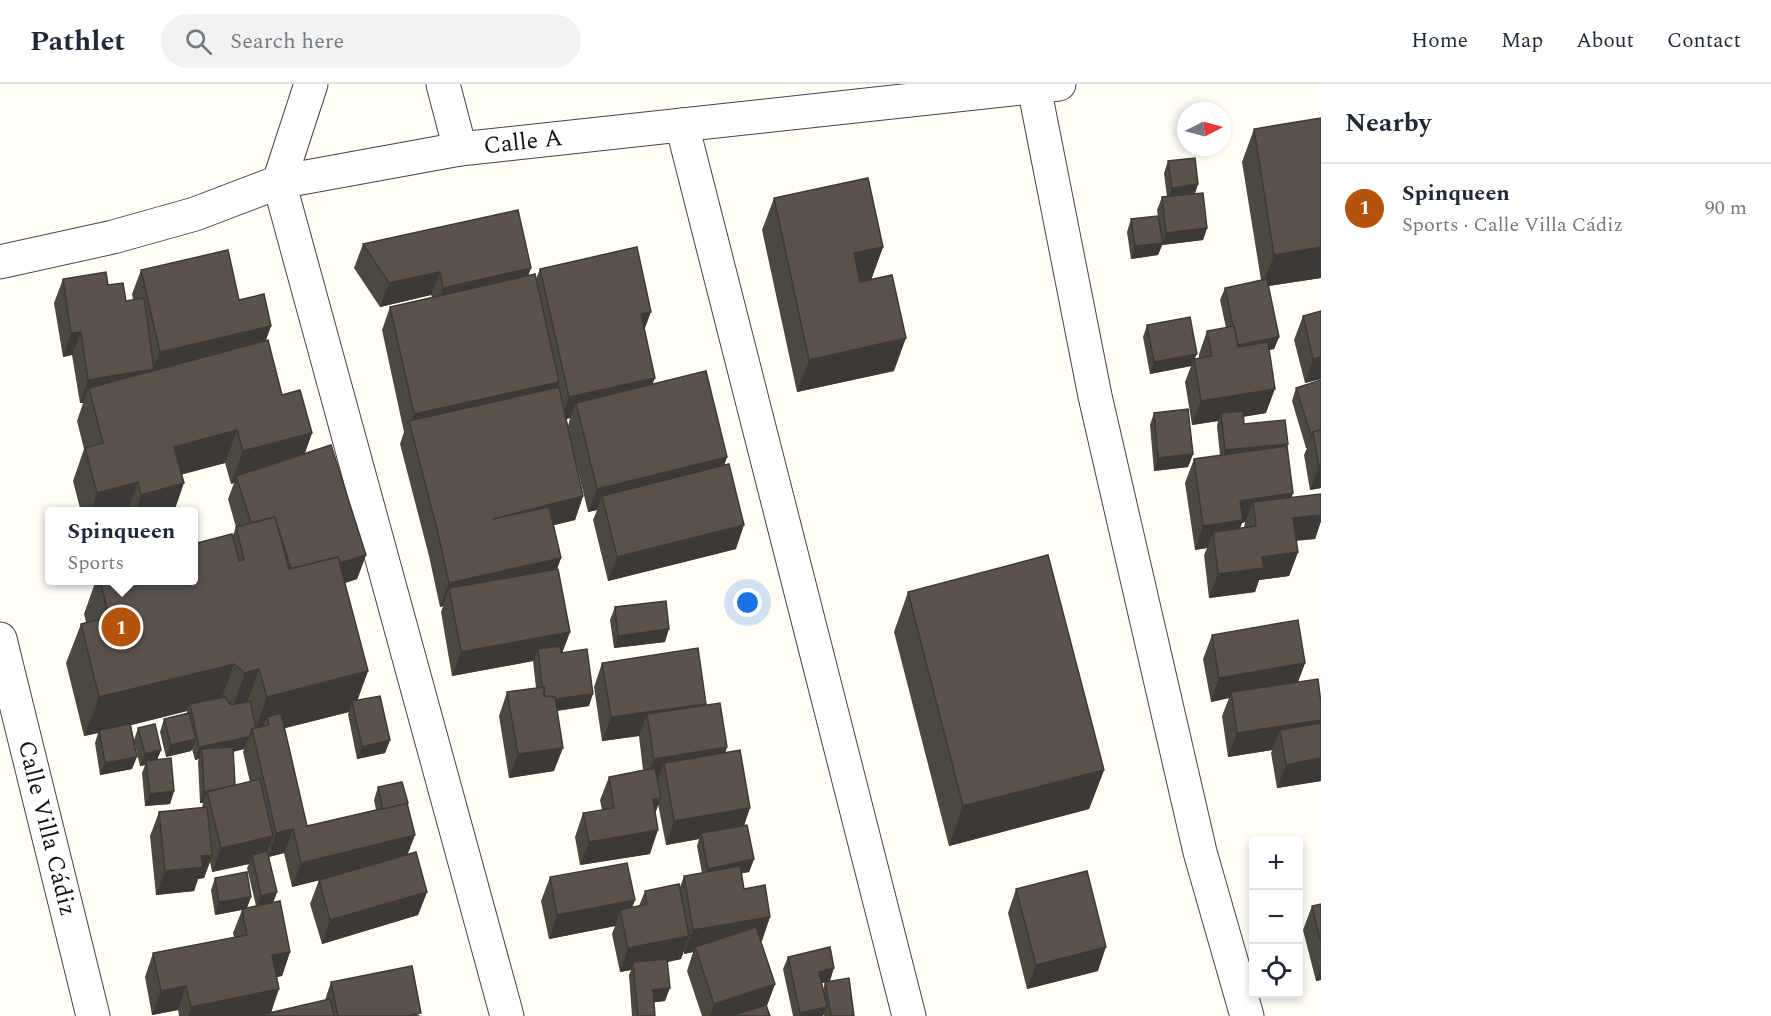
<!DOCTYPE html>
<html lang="en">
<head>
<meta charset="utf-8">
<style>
	body { margin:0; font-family:Spectral,serif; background:#f2f2f3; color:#1f2937 }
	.controls { position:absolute; right:18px; bottom:18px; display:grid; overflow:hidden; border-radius:6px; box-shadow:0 3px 9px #0003 }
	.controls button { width:54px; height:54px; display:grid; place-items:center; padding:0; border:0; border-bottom:2px solid #e0e1e3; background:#fff; color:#1f2937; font:30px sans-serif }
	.compass { position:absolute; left:1177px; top:18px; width:54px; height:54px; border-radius:50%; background:#fff; box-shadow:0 3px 9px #0003; rotate:84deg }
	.you { position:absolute; left:748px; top:519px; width:21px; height:21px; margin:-15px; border:4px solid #fff; border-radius:50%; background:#1a73e8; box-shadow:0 0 0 9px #1a73e833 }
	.badge { display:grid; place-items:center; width:39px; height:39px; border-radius:50%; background:#b45309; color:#fff; font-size:20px; font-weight:700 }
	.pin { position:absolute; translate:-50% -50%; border:3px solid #fff; box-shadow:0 2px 6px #0006 }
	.popup { position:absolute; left:45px; top:423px; width:153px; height:78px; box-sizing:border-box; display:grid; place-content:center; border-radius:6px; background:#fff; filter:drop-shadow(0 2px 4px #0005); font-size:20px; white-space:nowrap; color:#747a83 }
	.popup b { font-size:22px; color:#1f2937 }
	.popup::after { content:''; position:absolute; left:50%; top:100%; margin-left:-12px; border:12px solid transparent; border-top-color:#fff }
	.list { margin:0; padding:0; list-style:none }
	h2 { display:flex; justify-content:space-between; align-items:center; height:78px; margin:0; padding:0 24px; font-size:26px }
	h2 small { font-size:20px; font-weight:400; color:#747a83 }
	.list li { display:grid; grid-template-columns:39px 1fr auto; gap:18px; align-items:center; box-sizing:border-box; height:90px; padding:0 24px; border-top:2px solid #e0e1e3 }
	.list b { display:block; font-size:22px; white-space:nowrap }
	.list p { margin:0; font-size:20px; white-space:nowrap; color:#747a83 }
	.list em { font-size:20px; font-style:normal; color:#747a83 }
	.icon { flex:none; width:33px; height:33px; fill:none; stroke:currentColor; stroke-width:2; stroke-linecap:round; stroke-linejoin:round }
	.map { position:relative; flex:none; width:1321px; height:932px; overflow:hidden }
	header { display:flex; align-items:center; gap:36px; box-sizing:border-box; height:84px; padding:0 30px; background:#fff; border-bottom:2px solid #e0e1e3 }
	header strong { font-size:28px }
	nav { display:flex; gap:33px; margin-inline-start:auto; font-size:21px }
	.search { width:420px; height:54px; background:#f2f2f3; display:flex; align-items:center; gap:15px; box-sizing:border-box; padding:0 21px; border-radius:33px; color:#747a83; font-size:22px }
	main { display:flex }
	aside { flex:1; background:#fff }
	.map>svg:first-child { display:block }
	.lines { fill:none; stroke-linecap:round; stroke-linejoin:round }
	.minor-casing { stroke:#444; stroke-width:35 }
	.tertiary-casing { stroke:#444; stroke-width:35 }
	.minor { stroke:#fff; stroke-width:33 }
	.tertiary { stroke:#fff; stroke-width:33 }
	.wall { fill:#4d4742; fill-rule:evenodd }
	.shaded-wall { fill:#3f3936 }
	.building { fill:#5a524d; stroke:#3f3936; stroke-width:1.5 }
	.labels { text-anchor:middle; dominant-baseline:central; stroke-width:6; stroke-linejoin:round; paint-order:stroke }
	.street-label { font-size:24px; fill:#111; stroke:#fff }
</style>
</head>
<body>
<header>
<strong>Pathlet</strong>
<div class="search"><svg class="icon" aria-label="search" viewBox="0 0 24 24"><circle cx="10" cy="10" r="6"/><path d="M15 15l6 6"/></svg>Search here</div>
<nav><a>Home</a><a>Map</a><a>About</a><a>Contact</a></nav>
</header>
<main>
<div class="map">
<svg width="1321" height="932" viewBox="0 0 1321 932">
	<rect width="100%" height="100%" fill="#fffdf5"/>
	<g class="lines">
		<g class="minor-casing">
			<g id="minor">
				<path d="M311,0l-32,98 228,834"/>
				<path d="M443,0l17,65"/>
				<path d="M1034,3l61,309 105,456 47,164"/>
				<path d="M682,41l227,891"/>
				<path id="s1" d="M0,555l93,377"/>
			</g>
		</g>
		<g class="tertiary-casing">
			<g id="tertiary">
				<path id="s2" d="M0,178l113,-25 82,-23 84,-32 181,-33 599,-65"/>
			</g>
		</g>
		<use href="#minor" class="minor"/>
		<use href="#tertiary" class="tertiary"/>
	</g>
	<g class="wall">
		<path d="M1321,34v160l-53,8 11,51 -5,12 -5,1 -3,63 -23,4 1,7 44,20 -1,2 4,52 30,-4v27l-6,18 -19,1 2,12 -9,24 -30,4 -4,12 -46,6 -5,-43 3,-7 -12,2 -10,-67 9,-24 26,-4 -3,-29 1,-5 -26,4 -7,-43 6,-16 -41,8 -7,-37 4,-12 48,33h4v-4l8,-23 19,-3 -6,-28 5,-12 36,-8 -19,-118 12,-33zM1245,438l-1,6h-4l2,-5z"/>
		<path d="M1168,77l30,23 -3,10 12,34 -4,12 -41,5 -4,10 -27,4 -4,-27 4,-13 27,-3 -1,-6 5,-13h5l-3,-24z"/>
		<path d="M774,114l109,49 -12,33 -11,2 34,89 -97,21 -35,-162z"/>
		<path d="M363,160l168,24 -3,8 8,3 4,-10 104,62 11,47 -3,6 75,73 -3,9 12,83 -128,32 -15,-61 4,-10 -9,2 -14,-58 9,42 -8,24 -21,5 7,33 -4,11 13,63 -8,21 27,53 -32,5 -3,60 -45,7 -10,-62 8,-24 29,-4 -3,-27 -81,15 -11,-64 2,-6 -3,1 -11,-51 -29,-112 4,-12 -22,-102 8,-23 42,-10 -1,-2 -51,12 -26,-39zM570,334l-2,8 -2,-7z"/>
		<path d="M141,186l98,30 32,26 -5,14 16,55 30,38 -7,20 61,102 -9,24 -12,4 23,88 -11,29 33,40 -5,13 -28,6 -9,-45 1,-2 -65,16 23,98 69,-16 -2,-10 4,-13 30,16v51l19,38 -9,23 -96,29 -12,-40 9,-24 -27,7 -8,-34 -15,4 8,35 -4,11 17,49 -8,24 -5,1 -6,36 54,-13 6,-18 90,34h-242l-1,-6 -26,5 -7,-38 8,-24 81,-16 -1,-4 9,-23 -27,5 -4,-25 4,-12 36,19 -4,11 9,-2 -9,-38 2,-4 -37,8 -2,-10 -6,16 -6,1 -4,12 -38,4 -6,-59 9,-24 43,-4 1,-5h-3l-2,-42 1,-2 -4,1 -3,-11 -1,2 -25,6 -6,-25 4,-13 23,-6v-2l-56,14 3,15 4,-12 23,22 -4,10 17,31 -4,13 -25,2 -3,-33 3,-8 -5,1 -5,-21 -3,24 -32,6 -5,-32 3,-10 -14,3 -18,-73 15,-39 5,-2 -2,-8 12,-34h97l40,-45 3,-8 -8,-28 6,-16 -3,1 -6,-21 -44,11 -7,38h-93l-8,-31 11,-32 -7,-28 6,-18h-3l-8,-48 -9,2 -9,-54 9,-24 45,6 18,16 7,-1 -1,-6zM244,665l-1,3 7,30 -15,3 -2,-33z"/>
		<path d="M1303,232l18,63 -16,4 -11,-43z"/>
		<path d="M1321,296v108l-11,2 -6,-35 3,-7h-1l-14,-47 4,-13z"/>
		<path d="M1154,329l39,41 -5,13 -34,4 -4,-46z"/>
		<path d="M908,508l196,178 -15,39 -140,37 -55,-214z"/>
		<path d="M615,523l50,35 -51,6 -4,-28z"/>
		<path d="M1212,551l93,28 -7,19 23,21v78l-44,7 -6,-35 1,-3 -44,7 -6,-41 7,-18 -18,4 -8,-43z"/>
		<path d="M602,579l103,42 22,42 -2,6 29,106 -5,13 -7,1 2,16 26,28 -9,24 14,43 -8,22 3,10h-68l-15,-45 6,-19 -9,2v-3l-3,8 -13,3 -3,39 -11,1 1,14h-23l-3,-41 2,-5 -11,2 -8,-38 3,-8 -66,13 -8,-38 9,-24 85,23 -3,7 7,-1 6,-15 35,-4 4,-11 18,-3 -5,-27 2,-7 -33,6 -8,-41 -3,8 -5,42 -70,11 -5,-28 8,-24 19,-3 -2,-10 9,-23 34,-7 -4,-34 -37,5 -8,-54z"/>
		<path d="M1016,805l82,82 -71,18 -19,-76z"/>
		<path d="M1321,820v76l-5,1 -13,-51 9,-24z"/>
		<path d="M788,873l42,24 -9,2 2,7 2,-8 29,34h-30v-2l-1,2h-30l-10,-47z"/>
	</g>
	<g class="shaded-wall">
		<path d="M1198,100l-5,13 -25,3 4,-12z"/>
		<path d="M1207,144l-4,12 -41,5 4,-12z"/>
		<path d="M1163,159l-5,12 -27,4 4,-13z"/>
		<path d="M883,163l-12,33 -29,6 12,-33z"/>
		<path d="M1321,163v31l-59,9 12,-32z"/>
		<path d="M531,184l-9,24 -87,19 8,-23z"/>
		<path d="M440,188l-9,23 -51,12 9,-24z"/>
		<path d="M651,228l-9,24 -1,-22z"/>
		<path d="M271,242l-9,23 -173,39 -6,15h-3l8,-23 65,-11 7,-17z"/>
		<path d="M81,248l-9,23 -9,2 8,-24z"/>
		<path d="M1279,253l-5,12 -42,9 5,-12z"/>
		<path d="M906,254l-12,33 -97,21 12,-32z"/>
		<path d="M1197,270l-6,12 -41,8 4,-12z"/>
		<path d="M1321,273v22l-16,4 8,-24z"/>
		<path d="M655,294l-9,23 -70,2 -6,15 -10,3 9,-24z"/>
		<path d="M559,298l-9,24 -140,20 4,-12z"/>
		<path d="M1275,305l-9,24 -44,7 -1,-7 -3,8 -26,4 9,-24z"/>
		<path d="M237,346l-12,33 -63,17 12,-33z"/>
		<path d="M312,349l-12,33 -64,10 -2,7 -3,1 12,-33z"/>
		<path d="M1311,351h1l-5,12 -1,1z"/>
		<path d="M1288,360l-5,12 -62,6 4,-12z"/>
		<path d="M1193,370l-5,13 -34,4 4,-13z"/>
		<path d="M727,373l-9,24 -116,15 -5,14 -9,2 9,-23z"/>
		<path d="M1321,381v23l-11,2 9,-24z"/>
		<path d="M138,398l-11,30h-36l6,-19z"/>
		<path d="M184,399l-10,29h-38l5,-17z"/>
		<path d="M1293,409l-8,24 -32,-15 -8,20 -3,1 -8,21 -21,-12 -6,16 -12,2 8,-24 37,-25z"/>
		<path d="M583,412l-8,24 -91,22 9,-23z"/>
		<path d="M1321,431v6l-6,18 -30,3 8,-24z"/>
		<path d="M744,441l-8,24 -128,32 9,-24z"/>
		<path d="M1298,468l-9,24 -30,4 -4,12 -46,6 9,-24 44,-17z"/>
		<path d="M366,471l-9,24 -71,23 8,-24z"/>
		<path d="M561,474l-9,24 -103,6 -6,18 -3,1 9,-24z"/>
		<path d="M669,545l-4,13 -51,6 4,-12z"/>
		<path d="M570,548l-9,24 -23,-7 -5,12 -81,15 9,-24z"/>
		<path d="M1305,579l-9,24 -65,5 -2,6 -18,4 8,-24z"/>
		<path d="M234,580l-14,39 -30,1 -3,7 -87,22 -1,-3 -1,3 -14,3 15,-39z"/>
		<path d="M259,585l-14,40 -14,3 14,-39z"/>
		<path d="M368,587l-14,39 -2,-9 -3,11 -83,21 3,-8 -2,-8 -7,18h-7l14,-38z"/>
		<path d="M593,610l-4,12 -50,7 5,-12z"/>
		<path d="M706,620l-9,23 -50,-13 -8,22 -37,5 9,-24z"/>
		<path d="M1321,636v7l-41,3 -8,20 -44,7 9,-24z"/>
		<path d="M249,653l-5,12 -41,9 -1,-9 -3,10 -4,1 4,-13z"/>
		<path d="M196,655l-5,12 -25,6 5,-12z"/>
		<path d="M390,656l-5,13 -28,6 5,-12z"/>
		<path d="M727,663l-9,24 -54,-8 -6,17 -13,2 9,-23z"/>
		<path d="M563,664l-9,23 -45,7 9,-24z"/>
		<path d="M161,666l-5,12 -10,-1 -1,4 -5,1 5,-12z"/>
		<path d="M137,673l-5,12 -32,6 5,-12z"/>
		<path d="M1321,674v23l-44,7 9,-23z"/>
		<path d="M1104,686l-15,39 -140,37 14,-40z"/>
		<path d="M235,705l-28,3 -4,11h-3l4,-12z"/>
		<path d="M174,707l-4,13 -25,2 5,-12z"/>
		<path d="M661,714l-9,24 1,-23z"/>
		<path d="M750,724l-8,24 -41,1 -2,6 -33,6 8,-24z"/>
		<path d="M293,745l-9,24 -16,4 8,-24z"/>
		<path d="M658,746l-8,24 -70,11 9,-23z"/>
		<path d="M415,751l-9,24 -114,28 9,-24z"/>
		<path d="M273,752l-9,24 -12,-5 -3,9 -37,8 9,-24z"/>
		<path d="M212,771l-8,23 -6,1 -4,12 -38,4 9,-24 36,-15z"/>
		<path d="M754,775l-5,13 -45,9 4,-12z"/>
		<path d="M277,808l-5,13 -16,4 5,-13z"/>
		<path d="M427,808l-9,23 -96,29 8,-24z"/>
		<path d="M251,813l-5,12 -31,6 4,-13z"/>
		<path d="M635,816l-9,24 -6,-14 -5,16 -66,13 8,-24z"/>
		<path d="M770,833l-8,24 -65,11 -2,-5 -2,5 -9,2 9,-24z"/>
		<path d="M689,852l-8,23 -47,10 -1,-7 -2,8 -11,2 8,-24z"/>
		<path d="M1106,863l-8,24 -71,18 9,-24z"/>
		<path d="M290,868l-8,24 -18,3 8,-24z"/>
		<path d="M1321,883v13l-5,1z"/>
		<path d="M834,884l-4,13 -16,4 5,-13z"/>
		<path d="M775,900l-9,23 -25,9h-31l4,-12z"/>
		<path d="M186,902l-8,24 -26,5 9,-24z"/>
		<path d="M670,904l-5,13 -16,2 4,-13z"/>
		<path d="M279,905l-8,24 -16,3h-67l3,-9z"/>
		<path d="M827,923l-4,9h-24l1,-3z"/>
	</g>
	<g class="building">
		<path d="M1321,34v129l-47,8 -20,-126z"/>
		<path d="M1195,74l3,26 -26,4 -4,-27z"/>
		<path d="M868,94l15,69 -29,6 6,29 32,-7 14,63 -97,22 -35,-162z"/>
		<path d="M1203,109l4,35 -41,5 -4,-36z"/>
		<path d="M518,126l13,58 -88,20 -3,-16 -51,11 -26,-39z"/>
		<path d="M1158,132l5,27 -28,3 -4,-27z"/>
		<path d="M637,163l14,65 -10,2 14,64 -86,19 -29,-128z"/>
		<path d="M228,166l11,50 25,-6 7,32 -111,26 -19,-82z"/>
		<path d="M106,188l2,13 15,-2 3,18 18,-3 10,71 -66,11 -7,-48 -10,1 -8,-54z"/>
		<path d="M535,190l24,108 -145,32 -24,-107z"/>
		<path d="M1267,195l12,58 -41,8 -4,-19 -1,1 -8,-39z"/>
		<path d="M1321,227v46l-8,2 -10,-43z"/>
		<path d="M1190,233l7,37 -43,8 -7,-37z"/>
		<path d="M1234,242l4,21 30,-5 7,47 -74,12 -7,-42 18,-3 -5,-25z"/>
		<path d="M268,256l14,55 18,-5 12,43 -69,18 -6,-21 -63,17 10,36 -43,12 -3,-13 -41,11 -12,-45 18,-5 -14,-55z"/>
		<path d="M706,287l21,86 -130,32 -21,-86z"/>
		<path d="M1321,296v50l-8,2 -1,3h-1l-15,-47z"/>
		<path d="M559,303l24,109 -90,23 56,-12 12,51 -112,25 -11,-50 -29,-112z"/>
		<path d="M1188,325l5,45 -35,4 -4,-45z"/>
		<path d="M1243,327l1,13 41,-4 3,24 -63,6 -4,-37z"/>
		<path d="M1321,346v35l-2,1 -6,-34z"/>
		<path d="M331,361l35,110 -26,8 -2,-6 -47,12 -16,-52 -24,6 -15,-47z"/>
		<path d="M1287,362l6,47 -53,8 3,19 -40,6 -9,-67z"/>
		<path d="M729,380l15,61 -127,32 -15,-61z"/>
		<path d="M1321,410v21l-28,3 5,34 -36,5 2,11 -46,6 -5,-42 43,-6 -3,-24z"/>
		<path d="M275,433l14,52 49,-12 30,114 -101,26 -8,-28 -14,4 -11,-9 -135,33 -18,-73 28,-7 -9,-37h76l1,4 10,-2v-2h6v-36l39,-10 7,27 5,-2 -8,-32z"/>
		<path d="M1048,471l56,215 -141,36 -55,-214z"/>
		<path d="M558,485l12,63 -109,20 -12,-64z"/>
		<path d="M666,517l3,28 -51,7 -3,-29z"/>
		<path d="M1298,536l7,43 -86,15 -7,-43z"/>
		<path d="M560,562l1,7 26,-4 6,45 -38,5v-2l-11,-1v-9h-2l-4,-38z"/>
		<path d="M698,564l8,56 -95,13 -9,-54z"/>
		<path d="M1318,595l3,24v17l-84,13 -6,-41z"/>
		<path d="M544,603v9l11,1 8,51 -45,6 -11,-62z"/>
		<path d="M380,612l10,44 -28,7 -10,-46z"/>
		<path d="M225,613l6,8 19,-4 6,27 -4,1 -3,8 -50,10 -9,-43z"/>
		<path d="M720,619l7,44 -73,12 -7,-45z"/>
		<path d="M189,629l7,26 -25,6 -7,-26z"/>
		<path d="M281,629l26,113 100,-23 8,32 -114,28 -8,-34 -17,4 -24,-104 17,-4 -2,-8z"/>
		<path d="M1321,639v35l-35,7 -6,-35z"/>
		<path d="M130,640l7,33 -32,6 -6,-33z"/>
		<path d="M155,640l6,26 -16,4 -7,-26z"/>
		<path d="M233,663l2,38 -22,5 -9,1 -2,-42z"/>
		<path d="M740,666l10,58 -76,13 -10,-58z"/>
		<path d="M171,674l3,33 -24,3 -4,-33z"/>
		<path d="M655,684l6,30 -8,1 5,31 -69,12 -6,-29 31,-5 -5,-31z"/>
		<path d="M260,695l13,57 -52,12 -14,-56z"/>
		<path d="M402,698l6,21 -25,6 -5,-22z"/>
		<path d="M207,723l5,48 -11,1 2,11 -38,4 -6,-59z"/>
		<path d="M747,741l7,34 -46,10 -7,-36z"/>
		<path d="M267,767l10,41 -16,4 -9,-41z"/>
		<path d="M416,768l11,40 -97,28 -11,-40z"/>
		<path d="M627,779l8,37 -78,15 -7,-38z"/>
		<path d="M740,782l4,23 21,-4 5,32 -77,13 -9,-54z"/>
		<path d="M1087,787l19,76 -70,18 -20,-76z"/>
		<path d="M247,788l4,25 -32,5 -4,-24z"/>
		<path d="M679,800l10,52 -61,12 -8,-38 27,-6 -2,-13z"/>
		<path d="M280,817l10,51 -18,3 7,34 -88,18 -5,-21 -25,5 -8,-38 94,-18 -5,-26z"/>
		<path d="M1321,820v39l-9,-37z"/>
		<path d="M756,843l19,57 -61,20 -19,-57z"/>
		<path d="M830,863l4,21 -15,4 8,35 -27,6 -12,-56z"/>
		<path d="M667,875l3,29 -17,2 2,26h-17l-5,-54z"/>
		<path d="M412,882l9,47 -13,3h-70l-7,-34z"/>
		<path d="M849,894l5,38h-25l2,-1 -6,-33z"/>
		<path d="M330,915l4,17h-78z"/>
		<path d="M766,921l4,11h-39z"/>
	</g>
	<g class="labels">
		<g class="street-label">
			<text stroke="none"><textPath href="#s2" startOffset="538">Calle A</textPath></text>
			<text stroke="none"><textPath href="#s1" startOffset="195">Calle Villa Cádiz</textPath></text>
		</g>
	</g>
</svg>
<div class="controls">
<button>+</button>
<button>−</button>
<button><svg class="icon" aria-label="locate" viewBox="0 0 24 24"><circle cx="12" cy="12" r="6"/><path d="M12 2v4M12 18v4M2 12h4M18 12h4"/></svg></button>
</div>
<svg class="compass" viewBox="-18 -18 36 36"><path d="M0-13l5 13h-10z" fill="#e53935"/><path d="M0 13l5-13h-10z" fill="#747a83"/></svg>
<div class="you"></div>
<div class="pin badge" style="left:121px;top:543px">1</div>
<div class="popup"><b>Spinqueen</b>Sports</div>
</div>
<aside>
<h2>Nearby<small></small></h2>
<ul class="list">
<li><span class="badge">1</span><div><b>Spinqueen</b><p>Sports · Calle Villa Cádiz</p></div><em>90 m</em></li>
</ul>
</aside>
</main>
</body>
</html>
